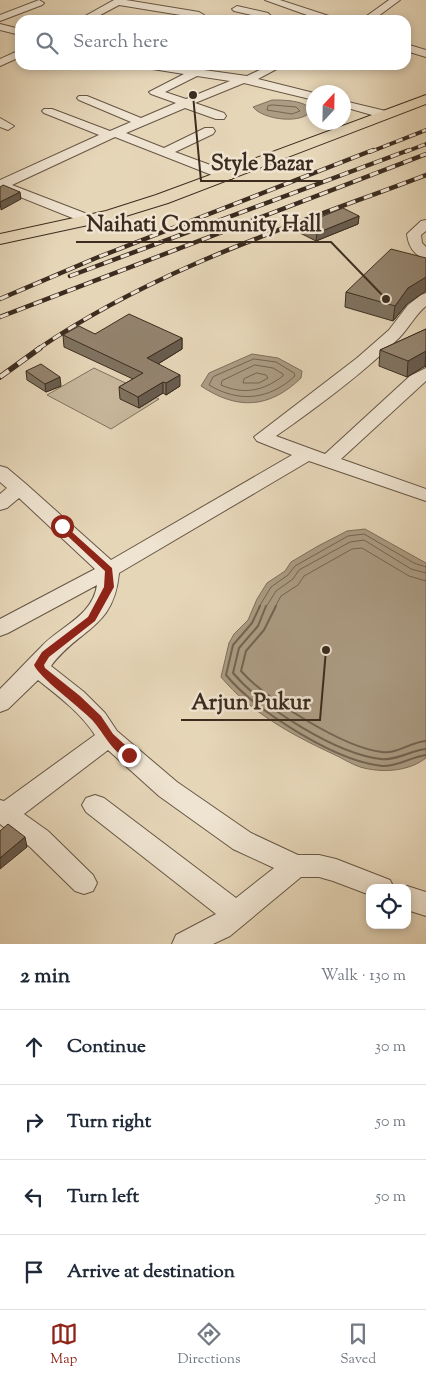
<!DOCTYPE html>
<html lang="en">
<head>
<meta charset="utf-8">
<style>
	body { margin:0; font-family:"Sorts Mill Goudy",serif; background:#f6f6f7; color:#1f2937 }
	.controls { position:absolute; right:15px; bottom:15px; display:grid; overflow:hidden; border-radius:10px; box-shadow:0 2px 8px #0003 }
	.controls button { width:45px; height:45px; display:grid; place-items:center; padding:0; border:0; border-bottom:1px solid #e0e1e3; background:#fff; color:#1f2937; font:25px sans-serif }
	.compass { position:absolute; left:306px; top:85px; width:45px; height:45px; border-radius:50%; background:#fff; box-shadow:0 2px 8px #0003; rotate:22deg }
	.stop { position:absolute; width:15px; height:15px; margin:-11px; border:4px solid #8f2418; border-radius:50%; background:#fff }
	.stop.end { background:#8f2418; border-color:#fff; box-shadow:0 1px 5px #0008 }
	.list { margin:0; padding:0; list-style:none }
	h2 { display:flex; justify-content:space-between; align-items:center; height:65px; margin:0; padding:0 20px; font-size:21px }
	h2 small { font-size:16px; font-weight:400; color:#747a83 }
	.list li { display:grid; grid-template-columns:32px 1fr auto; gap:15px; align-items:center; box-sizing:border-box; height:75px; padding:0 20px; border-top:1px solid #e0e1e3 }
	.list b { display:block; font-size:19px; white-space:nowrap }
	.list em { font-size:16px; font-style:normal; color:#747a83 }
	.icon { flex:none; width:28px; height:28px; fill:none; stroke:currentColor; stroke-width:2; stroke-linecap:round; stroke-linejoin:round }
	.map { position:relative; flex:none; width:426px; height:944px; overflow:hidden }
	.search { position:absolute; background:#fff; box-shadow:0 2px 8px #0003; left:15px; right:15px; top:15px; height:55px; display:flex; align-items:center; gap:12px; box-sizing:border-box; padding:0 18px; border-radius:15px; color:#747a83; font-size:19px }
	.sheet { height:365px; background:#fff }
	nav { display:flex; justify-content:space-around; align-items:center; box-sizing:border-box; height:70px; border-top:1px solid #e0e1e3; background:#fff; font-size:14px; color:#747a83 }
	nav a { display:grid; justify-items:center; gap:2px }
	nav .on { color:#8f2418 }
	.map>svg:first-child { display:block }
	.green { fill:#c9b99e; stroke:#82725e }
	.water { fill:#ac9c84; stroke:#7f6f5c }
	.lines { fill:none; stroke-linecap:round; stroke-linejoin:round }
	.shore-far1 { stroke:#746452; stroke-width:1 }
	.shore { stroke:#746452; stroke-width:2 }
	.minor-casing { stroke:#665645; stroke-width:2 }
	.major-casing { stroke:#3c2c1f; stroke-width:2 }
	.minor { fill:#efe4d1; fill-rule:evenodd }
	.major { fill:#e6d6b8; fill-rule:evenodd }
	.rail-far2-casing { stroke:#3c2c1f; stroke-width:4 }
	.rail-far1-casing { stroke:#3c2c1f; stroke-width:4.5 }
	.rail-casing { stroke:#3c2c1f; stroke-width:5.5 }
	.rail-far2 { stroke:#efe4d1; stroke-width:2.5; stroke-dasharray:7; stroke-linecap:butt }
	.rail-far1 { stroke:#efe4d1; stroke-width:3; stroke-dasharray:9; stroke-linecap:butt }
	.rail { stroke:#efe4d1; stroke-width:4; stroke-dasharray:11; stroke-linecap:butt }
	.wall { fill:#7f725f; stroke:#3c2c1f }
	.shaded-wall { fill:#685c4e; stroke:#3c2c1f }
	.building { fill:#94846f; stroke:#3c2c1f }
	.route { fill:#8f2418 }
	.leader { fill:none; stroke:#3c2c1f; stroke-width:2 }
	.callout-dot { fill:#3c2c1f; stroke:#efe4d1; stroke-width:2 }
	.callout-label { font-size:22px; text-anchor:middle; font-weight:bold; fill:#3c2c1f; stroke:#efe4d1; stroke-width:5; stroke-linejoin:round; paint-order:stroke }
</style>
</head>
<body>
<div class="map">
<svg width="426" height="944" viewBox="0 0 426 944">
	<rect width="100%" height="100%" fill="#e6d6b8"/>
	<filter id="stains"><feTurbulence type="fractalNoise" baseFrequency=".004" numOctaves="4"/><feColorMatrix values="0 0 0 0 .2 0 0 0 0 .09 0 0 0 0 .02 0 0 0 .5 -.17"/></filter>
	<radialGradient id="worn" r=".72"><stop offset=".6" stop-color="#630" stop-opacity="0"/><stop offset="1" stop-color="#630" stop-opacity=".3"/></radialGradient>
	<path class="green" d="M94,368l65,31 -48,30 -64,-34z"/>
	<g class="water">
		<path d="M272,100c12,0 32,0 40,10 -9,15 -49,10 -59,-3z"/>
		<path d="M252,354l26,4 24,13 -1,7c-32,31 -64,32 -100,8l8,-13z"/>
		<path d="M365,529l61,34v195c-18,14 -45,15 -66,9 -9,-3 -18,-9 -27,-13 -41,-19 -83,-42 -112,-77l8,-34 5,-9 14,-14 9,-21 10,-16 18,-12 6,-9 27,-16 29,-15z"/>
	</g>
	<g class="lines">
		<g class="shore-far1">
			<path d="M273,105l23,2 4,4 -8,3 -25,-4 1,-4z"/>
			<path d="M254,359l22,3 18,11 1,3c-26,24 -56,27 -86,9l4,-8z"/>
			<path d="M255,365l18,3 10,6v2c-20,15 -39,19 -62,9l1,-4z"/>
			<path d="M257,373l9,2 2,3 -9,5h-16l1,-4z"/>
			<path d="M259,607l12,-20 17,-12 7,-9 53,-30 16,-2 50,29 12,4"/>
			<path d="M266,607l10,-16 17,-12 6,-9 51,-28 14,-2 47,29 15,4"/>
			<path d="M275,607l6,-11 17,-11 6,-9 48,-27 10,-1 47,28 17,5"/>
		</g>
		<g class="shore">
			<path d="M260,606l-8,17 -19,22 -7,30c30,36 109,86 156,91 15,1 29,-9 44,-11"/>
			<path d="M266,606l-8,20 -19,22 -6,25c29,34 103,81 148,86 16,2 30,-9 45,-10"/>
			<path d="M276,606l-12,24 -18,21 -5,20c25,28 103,77 141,81 15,2 29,-10 44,-11"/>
		</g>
		<g class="minor-casing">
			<g id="minor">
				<path d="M39,0l5,3 -2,2 -42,16v-6z"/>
				<path d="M114,0h12l73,12 5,3 -5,3 -80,-13 -28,15h-13z"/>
				<path d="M265,0h15l55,18 1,2h-15z"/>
				<path d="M389,0h11l-27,20h-12z"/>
				<path d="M237,6l31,7 4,4 -2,3h-11l2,-3 -27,-6 -2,-2z"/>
				<path d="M0,24l20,5v6l-20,-5z"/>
				<path d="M406,44l20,6v7l-20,-6z"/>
				<path d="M20,50v7l-20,9v-7z"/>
				<path d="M141,65h27l79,11 23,-11h14l-26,14 56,14v7l-70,-17 -49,20 29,10 2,3 -2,3h-8l-31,-11 -59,25 38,15 41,-20h8l2,3 -2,3 -38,18 57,21 1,3 -1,3h-10l-107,-42 -103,48 83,32 2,3 -2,3h-10l-85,-34v-9l99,-45 -55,-22 -2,-2 2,-2h8l58,22 21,-9 -52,-22 -2,-2 2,-2h8l54,22 35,-15 -25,-9 -2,-2 35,-18 -38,-6zM197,76l33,5 -44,18 -21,-7z"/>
				<path d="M344,101l46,11 2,3 -6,4 -42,-12z"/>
				<path d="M0,118l14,8 -6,4 -8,-3z"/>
				<path d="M426,220v11l-5,4 1,8 4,4v12c-12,-3 -18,-14 -19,-25l14,-13z"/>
				<path d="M426,293v13c-11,9 -17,22 -27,32 -37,36 -80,68 -123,98l49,18 85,-78 16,-8v13l-85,78 85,30v12l-117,-40 -190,112c-5,56 -40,55 -68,93l33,26 21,21 12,18 60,51 74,51 47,22h21l17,4 54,21 4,8h-24v7l-37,-14 -14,-4h-18l-71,59 -17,8h-41l4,-9 40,-21 -130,-102 -4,-7 4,-7 9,-3 9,3 132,100 38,-30 -41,-19 -74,-53 -51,-46 -84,64 24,17 45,44 4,8 -4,8 -9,3 -9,-3 -45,-44 -30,-23v-24l4,1 91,-66c-15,-23 -37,-39 -57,-55l-30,29 -8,3v-23c14,-14 27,-28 41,-42 18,-20 52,-31 56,-62l-89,48 -8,3v-17l95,-50 -76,-71 -12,10 -7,2v-16l7,-6 -7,-6v-16l7,2 19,16 85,76 181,-105 -35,-14 -3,-4 103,-79 32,-28 19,-25 13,-10z"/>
				<path d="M407,886l19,6v24l-19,-6v-22h-4z"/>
			</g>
		</g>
		<g class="major-casing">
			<path id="major" d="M426,95v9l-258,99 -52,16 -116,25v-10l106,-23 50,-16z"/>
		</g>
		<use href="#minor" class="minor"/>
		<use href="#major" class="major"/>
		<g class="rail-far2-casing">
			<g id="rail-far2">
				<path d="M370,152l56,-22"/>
				<path d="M405,152l21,-8"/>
			</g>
		</g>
		<g class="rail-far1-casing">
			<g id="rail-far1">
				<path d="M70,276l339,-126"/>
				<path d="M0,299l96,-41 277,-108"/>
				<path d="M0,317l426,-163"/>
				<path d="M38,349c118,-81 256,-124 388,-174"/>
			</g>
		</g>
		<g class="rail-casing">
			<path id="rail" d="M0,377l40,-29"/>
		</g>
		<use href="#rail-far2" class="rail-far2"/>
		<use href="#rail-far1" class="rail-far1"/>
		<use href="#rail" class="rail"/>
	</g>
	<g class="wall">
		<path d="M359,216l-1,8 -42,17 -16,-8 1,-8z"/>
		<path d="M346,292l61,12 -14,17 -48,-14z"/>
		<path d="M426,329v38l-1,-1 -18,11 -28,-11 1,-16z"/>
		<path d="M95,334l87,4v11l-24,15 22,22 -14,9 -3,-2 -24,15 -19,-9 -1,-12 14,-8 -69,-32 -1,-12z"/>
		<path d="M26,371l35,15 -15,6 -19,-12z"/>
	</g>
	<g class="shaded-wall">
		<path d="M20,192l1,7 -20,11 -1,-8z"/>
		<path d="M359,216l-1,8 -42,17 1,-8z"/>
		<path d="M426,277v14l-19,13 -14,17 2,-15 13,-18z"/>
		<path d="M182,338v11l-34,21 -1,-12z"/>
		<path d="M426,351l-1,15 -18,11 1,-16z"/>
		<path d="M180,375v11l-14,9v-12z"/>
		<path d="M60,377l1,9 -15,6 -1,-8z"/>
		<path d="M163,382v11l-24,15 -1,-11z"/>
		<path d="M25,837l2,10 -27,22v-11z"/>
	</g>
	<g class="building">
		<path d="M3,185l17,7 -20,10v-15z"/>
		<path d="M343,208l16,8 -42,17 -16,-8z"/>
		<path d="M391,249l35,9v19l-18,11 -13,18 -49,-14z"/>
		<path d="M129,314l53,24 -35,20 33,17 -14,8 -3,-1 -25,15 -19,-10 24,-14 -80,-38 16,-9 16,8z"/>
		<path d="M426,329v22l-18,10 -28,-11z"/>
		<path d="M41,364l19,13 -15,7 -19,-13z"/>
		<path d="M8,824l17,13 -25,21v-27z"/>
	</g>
	<path class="route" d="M62,523l50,45 2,19 -19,34 -46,36 -5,8 1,3 35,28 21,20 12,18 20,18 1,3 -1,3 -4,1c-18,-6 -26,-29 -39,-41 -12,-12 -51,-41 -56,-53l8,-13 46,-35 16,-30 1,-16 -46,-43 -1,-2z"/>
	<path class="leader" d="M193 95L201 181H323M386 299L331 242H76M326 650L320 720H181"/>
	<g class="callout-dot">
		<circle cx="193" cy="95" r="5"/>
		<circle cx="386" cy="299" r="5"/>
		<circle cx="326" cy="650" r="5"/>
	</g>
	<g class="callout-label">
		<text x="262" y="170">Style Bazar</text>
		<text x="204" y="231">Naihati Community Hall</text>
		<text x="251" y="709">Arjun Pukur</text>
	</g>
	<rect width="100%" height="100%" filter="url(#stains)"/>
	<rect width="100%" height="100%" fill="url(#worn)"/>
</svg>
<div class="controls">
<button><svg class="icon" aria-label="locate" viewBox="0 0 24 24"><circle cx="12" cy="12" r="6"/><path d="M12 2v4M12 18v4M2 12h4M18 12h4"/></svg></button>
</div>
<svg class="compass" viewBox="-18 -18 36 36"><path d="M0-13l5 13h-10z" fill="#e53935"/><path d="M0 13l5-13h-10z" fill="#747a83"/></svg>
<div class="stop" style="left:62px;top:526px"></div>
<div class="stop end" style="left:129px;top:755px"></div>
<div class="search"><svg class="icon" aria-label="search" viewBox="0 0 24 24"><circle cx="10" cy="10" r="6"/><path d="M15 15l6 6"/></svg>Search here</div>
</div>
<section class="sheet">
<h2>2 min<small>Walk · 130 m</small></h2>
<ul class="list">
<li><svg class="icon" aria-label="ahead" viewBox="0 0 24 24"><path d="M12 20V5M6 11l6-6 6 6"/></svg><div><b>Continue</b></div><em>30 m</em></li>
<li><svg class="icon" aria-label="right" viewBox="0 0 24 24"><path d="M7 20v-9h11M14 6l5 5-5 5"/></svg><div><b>Turn right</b></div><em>50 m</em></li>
<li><svg class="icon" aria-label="left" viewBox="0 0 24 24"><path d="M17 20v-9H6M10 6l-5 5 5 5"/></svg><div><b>Turn left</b></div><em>50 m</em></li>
<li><svg class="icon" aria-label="arrive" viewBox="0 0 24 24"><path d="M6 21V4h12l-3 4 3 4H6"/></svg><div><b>Arrive at destination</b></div></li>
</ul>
</section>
<nav>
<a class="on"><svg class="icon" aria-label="map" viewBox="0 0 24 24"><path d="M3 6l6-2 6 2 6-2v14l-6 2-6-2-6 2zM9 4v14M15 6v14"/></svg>Map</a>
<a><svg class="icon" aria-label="directions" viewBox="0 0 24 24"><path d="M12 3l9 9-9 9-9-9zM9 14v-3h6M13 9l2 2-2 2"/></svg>Directions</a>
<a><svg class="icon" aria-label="saved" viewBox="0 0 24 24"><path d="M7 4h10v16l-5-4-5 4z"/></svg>Saved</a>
</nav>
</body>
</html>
